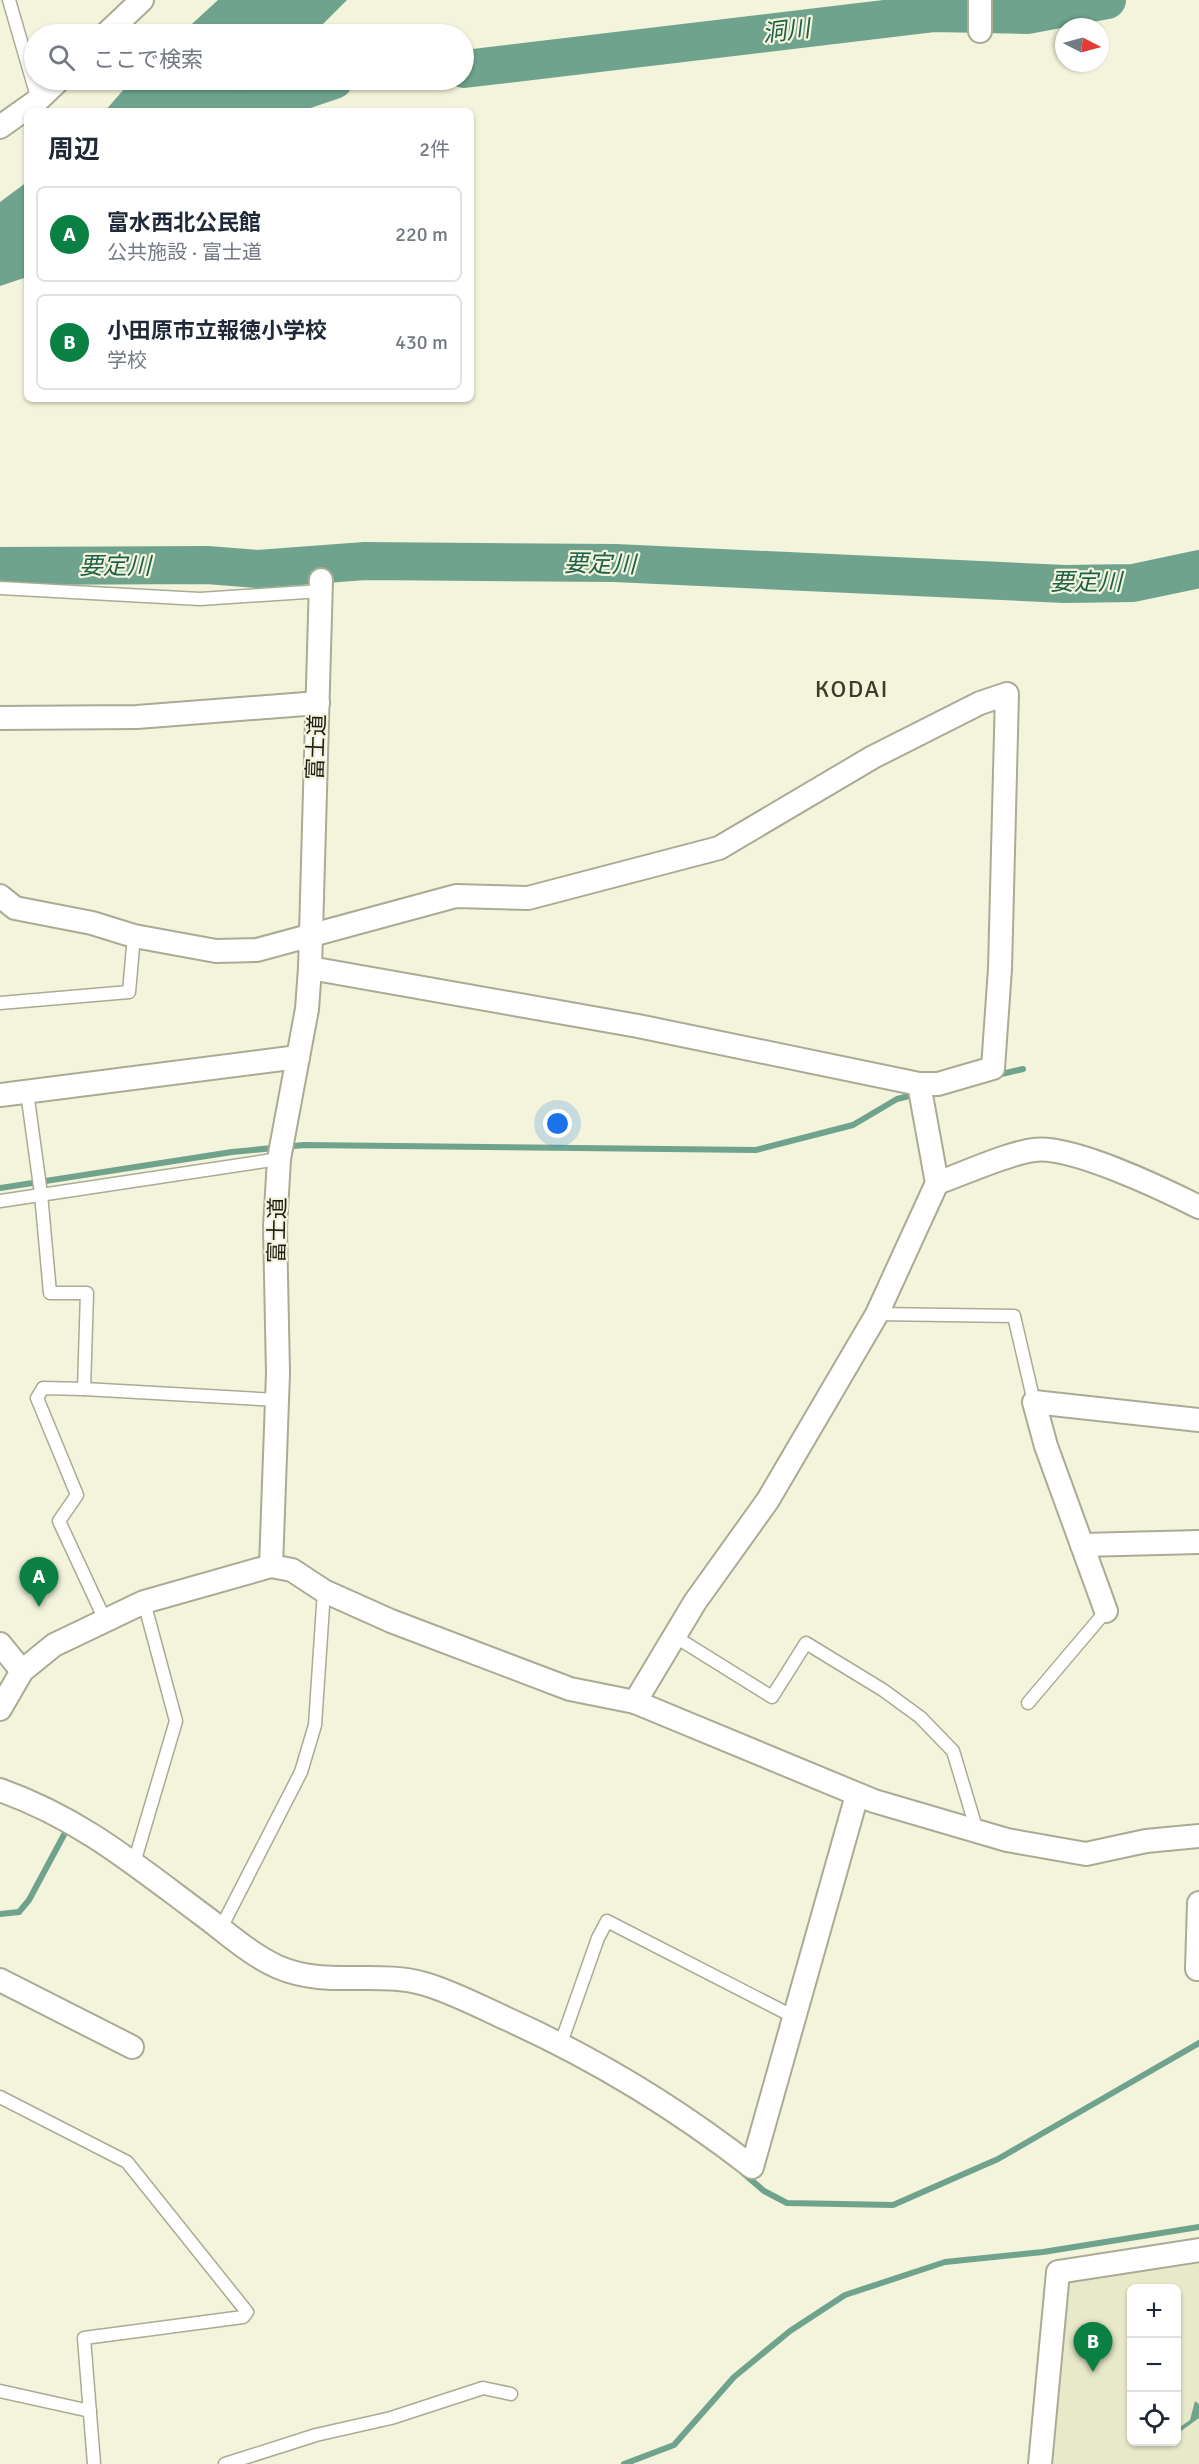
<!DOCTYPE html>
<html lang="ja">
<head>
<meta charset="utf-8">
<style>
	body { margin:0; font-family:Signika,"Noto Sans JP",sans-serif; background:#f6f6f7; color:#1f2937 }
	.controls { position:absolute; right:18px; bottom:18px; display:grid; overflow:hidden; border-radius:9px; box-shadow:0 2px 4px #0004 }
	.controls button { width:54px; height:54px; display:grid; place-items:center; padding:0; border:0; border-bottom:2px solid #e0e1e3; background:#fff; color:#1f2937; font:30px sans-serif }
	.compass { position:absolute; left:1055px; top:18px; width:54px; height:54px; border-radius:50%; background:#fff; box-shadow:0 2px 4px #0004; rotate:96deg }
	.you { position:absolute; left:558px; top:1124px; width:21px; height:21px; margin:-15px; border:4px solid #fff; border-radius:50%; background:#1a73e8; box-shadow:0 0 0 9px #1a73e833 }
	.badge { display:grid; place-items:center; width:39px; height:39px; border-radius:50%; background:#0b8043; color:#fff; font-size:20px; font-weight:700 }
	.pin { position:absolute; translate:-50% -50px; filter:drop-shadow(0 2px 3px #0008) }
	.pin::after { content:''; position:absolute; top:32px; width:21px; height:18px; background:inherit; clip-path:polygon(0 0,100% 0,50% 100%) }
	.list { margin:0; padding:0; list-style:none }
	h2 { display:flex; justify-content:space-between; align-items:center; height:78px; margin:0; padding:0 24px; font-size:26px }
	h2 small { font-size:20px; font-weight:400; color:#747a83 }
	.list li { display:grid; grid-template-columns:39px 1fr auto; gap:18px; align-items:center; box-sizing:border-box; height:96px; margin:0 12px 12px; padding:0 12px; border:2px solid #e0e1e3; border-radius:9px }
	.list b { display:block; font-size:22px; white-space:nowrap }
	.list p { margin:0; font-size:20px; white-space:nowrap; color:#747a83 }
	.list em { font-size:20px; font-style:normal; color:#747a83 }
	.icon { flex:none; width:33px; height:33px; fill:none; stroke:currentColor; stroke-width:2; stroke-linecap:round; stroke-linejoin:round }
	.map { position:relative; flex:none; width:1199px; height:2464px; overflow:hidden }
	.search { position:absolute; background:#fff; box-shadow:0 2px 4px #0004; left:24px; top:24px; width:450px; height:66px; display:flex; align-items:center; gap:15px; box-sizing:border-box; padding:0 21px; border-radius:33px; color:#747a83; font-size:22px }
	.panel { position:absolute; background:#fff; box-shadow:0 2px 4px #0004; left:24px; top:108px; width:450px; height:294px; border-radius:9px }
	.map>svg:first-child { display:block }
	.built { fill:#e8e9c9; fill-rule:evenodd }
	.water { fill:#6fa38e }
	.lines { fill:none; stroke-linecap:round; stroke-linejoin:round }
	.stream { stroke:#6fa38e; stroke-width:6 }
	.river { stroke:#6fa38e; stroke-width:38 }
	.service-casing { stroke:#aaab94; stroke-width:15 }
	.minor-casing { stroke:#aaab94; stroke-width:26 }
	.service { stroke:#fff; stroke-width:12 }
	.minor { stroke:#fff; stroke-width:22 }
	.labels { text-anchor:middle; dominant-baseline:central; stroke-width:4.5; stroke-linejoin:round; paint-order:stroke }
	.street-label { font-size:22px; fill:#1e1e15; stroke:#f3f4db }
	.water-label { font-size:24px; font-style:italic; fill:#1e604a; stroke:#f3f4db }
	.neighbourhood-label { font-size:24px; letter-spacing:1.5px; fill:#3c3d29; stroke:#f3f4db }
</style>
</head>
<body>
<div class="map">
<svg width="1199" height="2464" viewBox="0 0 1199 2464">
	<rect width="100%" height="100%" fill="#f3f4db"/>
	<path class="built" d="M1199,2261v203h-153l19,-175 11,-11zM1132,2288h44v154h-44z"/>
	<g class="water">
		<path d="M218,0h129l-34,34h-132z"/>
		<path d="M132,80h148l-13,31h-162z"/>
		<path d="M27,182v95l-27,9v-84z"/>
		<path d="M1195,2401l4,3v14l-22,16v-5l13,-9z"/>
	</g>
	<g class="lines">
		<g class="stream">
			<path d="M997,1075l26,-6"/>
			<path d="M0,1188l232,-36 72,-7 452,5 97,-25 44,-26 20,-5"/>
			<path d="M0,1914l19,-2 10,-12 37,-69 4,2"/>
			<path d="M743,2173l21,18 23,12 106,2 105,-46 201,-116"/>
			<path d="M624,2464l50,-19 60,-68 56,-46 55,-36 100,-33 98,-10 156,-25"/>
		</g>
		<g class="river">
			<path d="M464,69l471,-56 92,2 80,-15"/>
			<path d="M243,111l91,-31"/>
			<path d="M0,566l207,-1 51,4 107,-8 250,2 450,21 68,-1 66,-14"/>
		</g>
		<g class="service-casing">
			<g id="service">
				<path d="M9,0l29,100"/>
				<path d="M0,588l200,11 121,-8"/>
				<path d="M0,1003l129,-11 5,-56"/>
				<path d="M27,1092l14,102 9,99h37l-3,96 192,11"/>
				<path d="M0,1201l279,-42"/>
				<path d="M877,1314l137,2 20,86"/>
				<path d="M84,1389l-41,-1 -6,10 40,97 -18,26 46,99"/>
				<path d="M674,1636l98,61 34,-54 77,47 37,27 33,34 24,80"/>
				<path d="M1028,1703l78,-92"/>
				<path d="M134,1863l42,-142 -32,-119"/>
				<path d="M221,1928l80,-156 14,-47 9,-134"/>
				<path d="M561,2043l37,-105 9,-17 189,97"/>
				<path d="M0,2097l127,65 120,150 -4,5 -159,21 10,126"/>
				<path d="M0,2391l90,20"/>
				<path d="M225,2464l91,-29 75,-17 92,-30 28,6"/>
			</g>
		</g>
		<g class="minor-casing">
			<g id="minor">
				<path d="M980,0v31"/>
				<path d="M106,34l36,-34"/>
				<path d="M0,127l38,-27 21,-20"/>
				<path d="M0,718l137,-1 181,-14"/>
				<path d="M0,896l15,12 77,15 42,13 82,15 41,-1 199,-54 72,2 191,-50 154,-91 107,-54 27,-9 -7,275 -7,99 -55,16h-19l-281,-58 -328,-58"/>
				<path d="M919,1084l18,99"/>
				<path d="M0,1095l298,-38"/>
				<path d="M1082,1545l117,-3"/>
				<path d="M271,1566l21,4 32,21 67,30 179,68 65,13 239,99 133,39 79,14 60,-13 53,-5"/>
				<path d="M1106,1611l-60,-165 -12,-44 165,18"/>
				<path d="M0,1644l22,27"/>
				<path d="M635,1702l60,-100 73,-102 109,-186 60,-131c26,-9 71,-30 97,-33 37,-5 129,39 165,57"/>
				<path d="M0,1709l22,-38 32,-26 90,-43 127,-36 7,-193 -3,-146 4,-68 28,-150 3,-41 11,-388"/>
				<path d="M0,1790c79,28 133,73 200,123 25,18 49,41 78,54 48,21 99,3 147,17 27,8 54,22 80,34 89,40 170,89 247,149l105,-372"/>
				<path d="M1197,1969l2,-66"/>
				<path d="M0,1980l132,67"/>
				<path d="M1040,2464l18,-192 141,-22"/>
			</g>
		</g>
		<use href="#service" class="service"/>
		<use href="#minor" class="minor"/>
	</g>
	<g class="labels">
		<g class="street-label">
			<text transform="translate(316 747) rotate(-88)">富士道</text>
			<text transform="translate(277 1230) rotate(-89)">富士道</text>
		</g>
		<g class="water-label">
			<text transform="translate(786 31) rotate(-7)">洞川</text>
			<text transform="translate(600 564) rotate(1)">要定川</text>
			<text x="115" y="566">要定川</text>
			<text x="1086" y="582">要定川</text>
		</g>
		<g class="neighbourhood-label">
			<text x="852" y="689">KODAI</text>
		</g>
	</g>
</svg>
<div class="controls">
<button>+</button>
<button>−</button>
<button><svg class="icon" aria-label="locate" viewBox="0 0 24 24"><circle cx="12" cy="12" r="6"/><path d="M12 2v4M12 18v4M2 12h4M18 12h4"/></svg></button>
</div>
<svg class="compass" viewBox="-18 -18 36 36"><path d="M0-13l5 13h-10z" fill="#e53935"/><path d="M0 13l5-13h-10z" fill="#747a83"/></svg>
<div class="you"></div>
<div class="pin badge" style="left:39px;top:1607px">A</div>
<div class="pin badge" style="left:1093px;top:2372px">B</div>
<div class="search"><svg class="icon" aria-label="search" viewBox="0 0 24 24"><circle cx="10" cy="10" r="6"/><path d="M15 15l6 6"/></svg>ここで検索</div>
<section class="panel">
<h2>周辺<small>2件</small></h2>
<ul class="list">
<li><span class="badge">A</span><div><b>富水西北公民館</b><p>公共施設 · 富士道</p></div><em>220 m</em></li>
<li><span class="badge">B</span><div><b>小田原市立報徳小学校</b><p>学校</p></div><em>430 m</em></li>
</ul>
</section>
</div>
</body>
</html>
